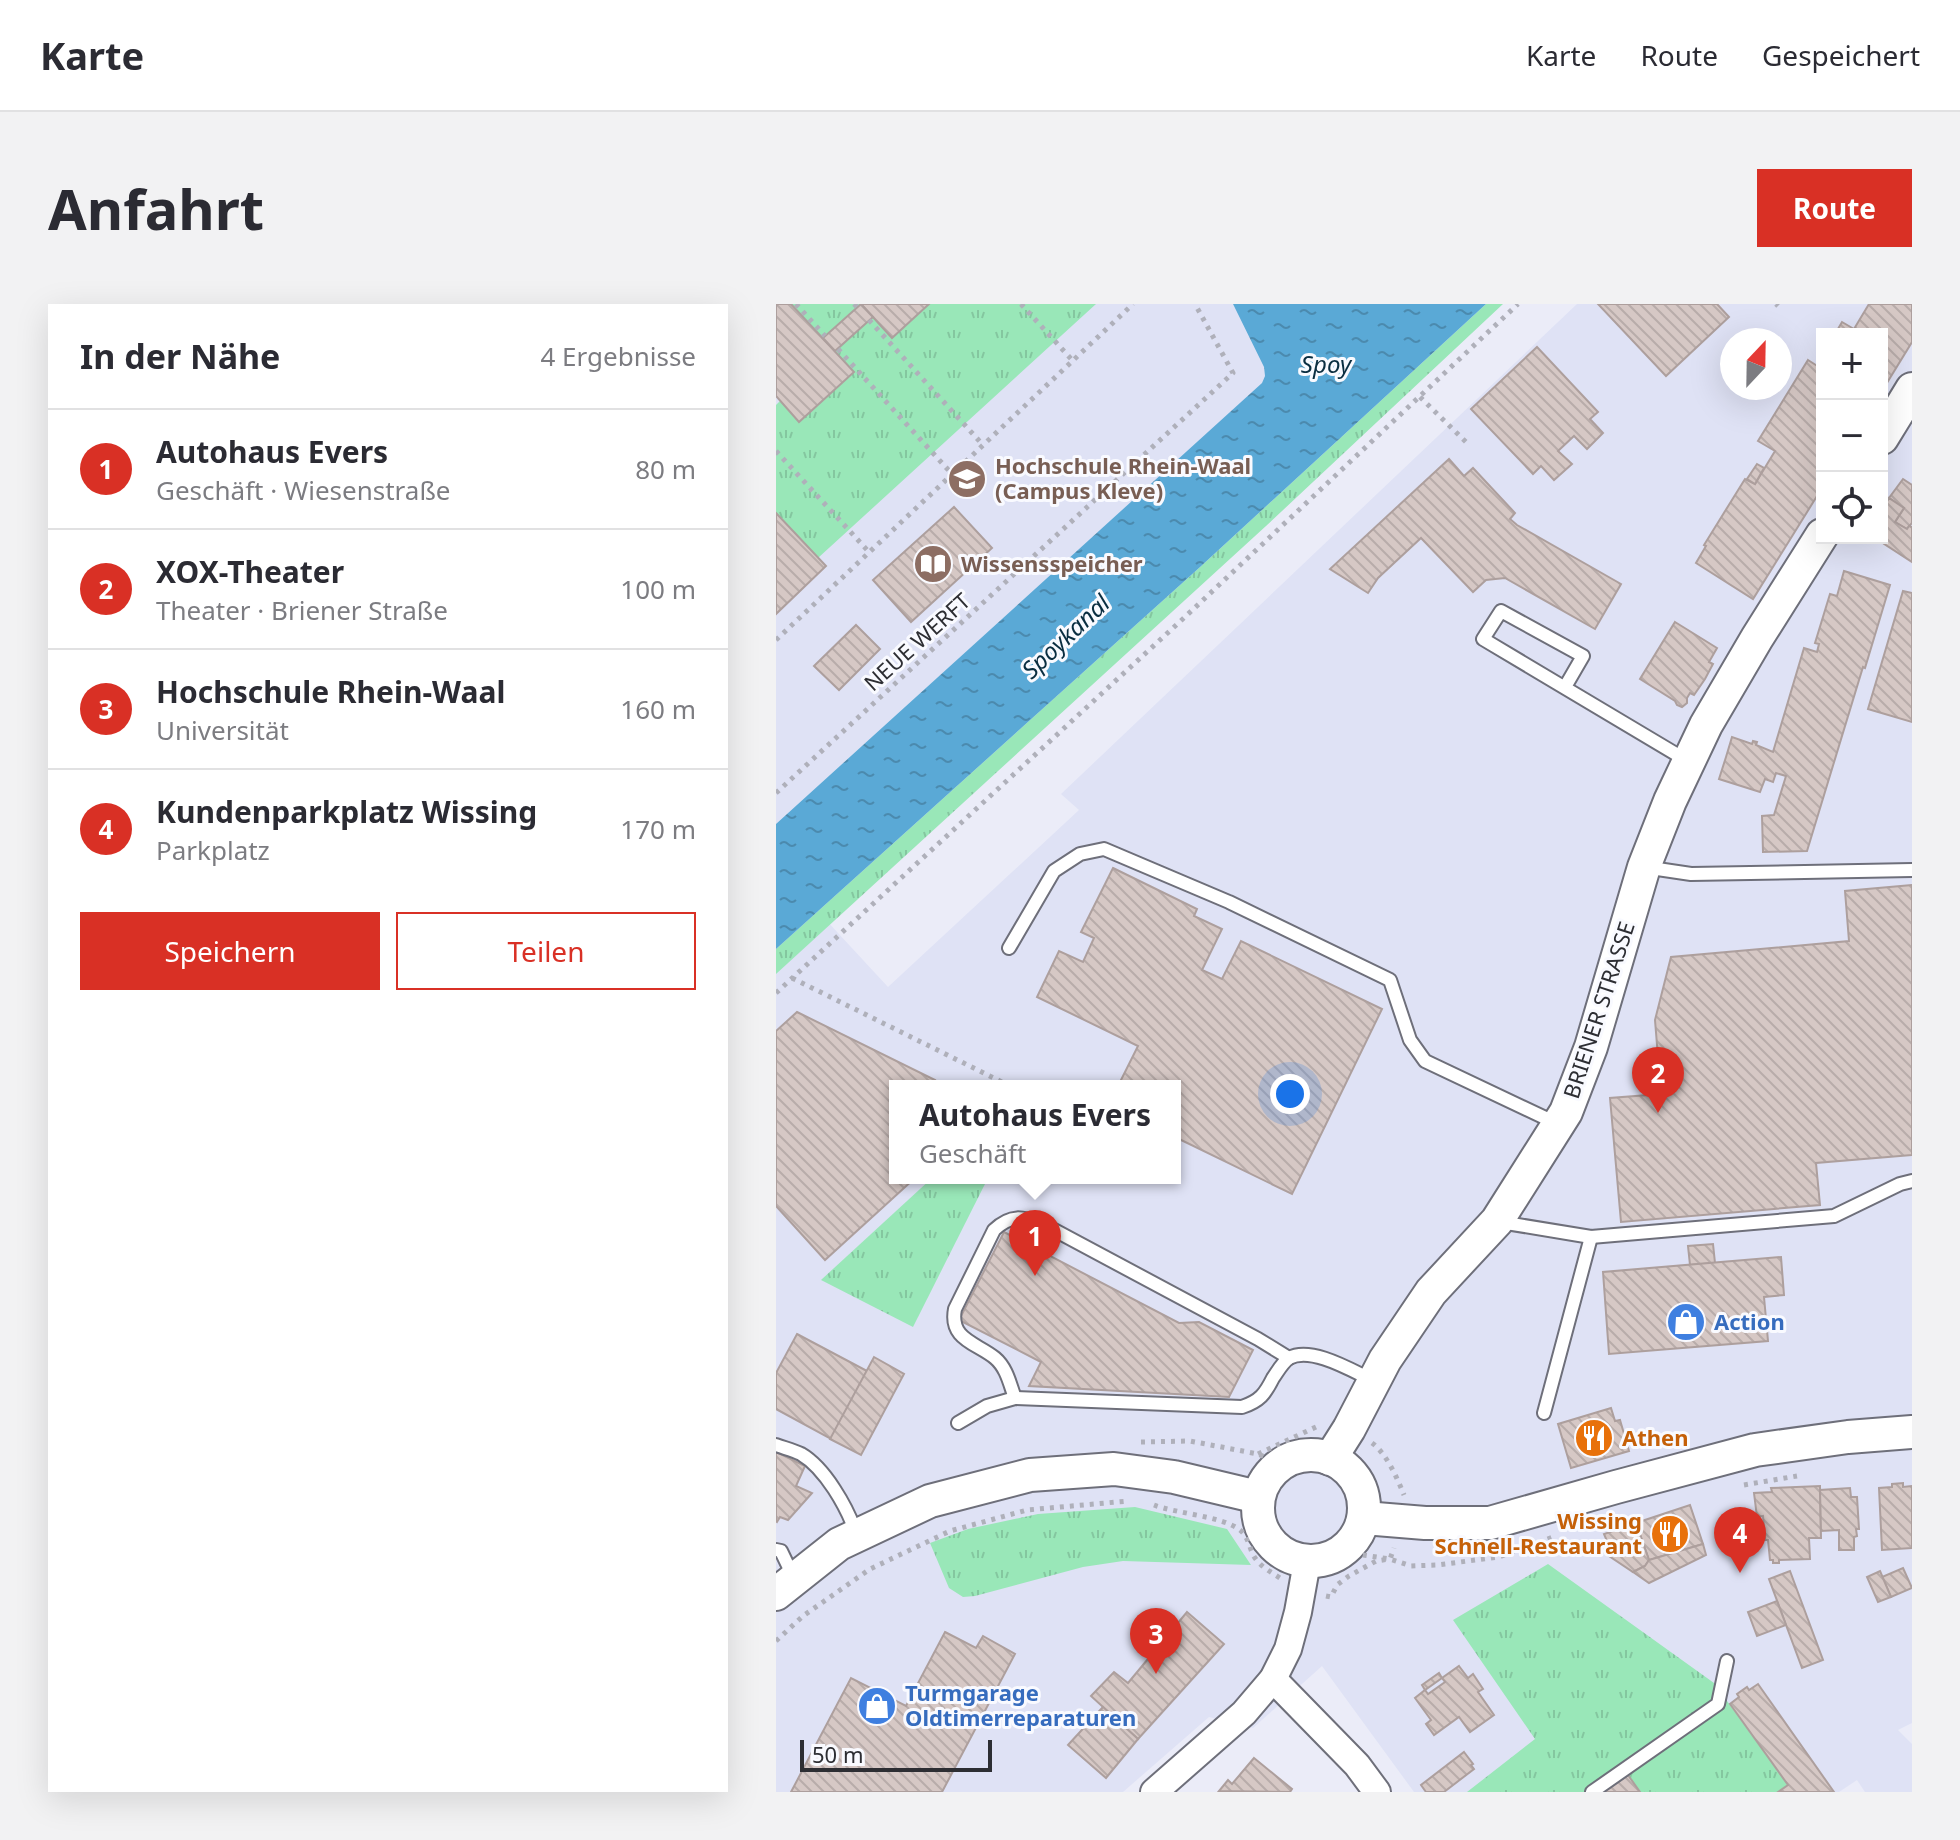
<!DOCTYPE html>
<html lang="de">
<meta charset="utf-8">
<style>
:root{--surface:#fff;--page:#f2f2f3;--text:#2b2b33;--muted:#7c7c81;--line:#e1e1e2;--accent:#d93025}
body{margin:0;font-family:"Noto Sans",sans-serif;background:var(--page);color:var(--text)}
.controls{position:absolute;right:24px;top:24px;display:grid;overflow:hidden;border-radius:0px;box-shadow:0 8px 32px #0002}
.controls button{width:72px;height:72px;display:grid;place-items:center;padding:0;border:0;border-bottom:2px solid var(--line);background:var(--surface);color:var(--text);font:40px sans-serif}
.compass{position:absolute;left:944px;top:24px;width:72px;height:72px;border-radius:50%;background:var(--surface);box-shadow:0 8px 32px #0002;rotate:22deg}
.scale{position:absolute;left:24px;bottom:20px;width:192px;box-sizing:border-box;padding-left:8px;border:4px solid #2d2e33;border-top:0;font-size:22px;line-height:28px;white-space:nowrap;color:#2d2e33;-webkit-text-stroke:6px #f9faff;paint-order:stroke}
.you{position:absolute;left:514px;top:790px;width:28px;height:28px;margin:-20px;border:6px solid #fff;border-radius:50%;background:#1a73e8;box-shadow:0 0 0 12px #1a73e833}
.badge{display:grid;place-items:center;width:52px;height:52px;border-radius:50%;background:var(--accent);color:#fff;font-size:26px;font-weight:700}
.pin{position:absolute;translate:-50% -66px;filter:drop-shadow(0 2px 4px #0008)}
.pin::after{content:'';position:absolute;top:42px;width:28px;height:24px;background:inherit;clip-path:polygon(0 0,100% 0,50% 100%)}
.popup{position:absolute;left:113px;top:776px;width:292px;height:104px;box-sizing:border-box;display:grid;place-content:center;border-radius:0px;background:var(--surface);filter:drop-shadow(0 2px 6px #0005);font-size:26px;white-space:nowrap;color:var(--muted)}
.popup b{font-size:30px;color:var(--text)}
.popup::after{content:'';position:absolute;left:50%;top:100%;margin-left:-16px;border:16px solid transparent;border-top-color:var(--surface)}
.list{margin:0;padding:0;list-style:none}
h2{display:flex;justify-content:space-between;align-items:center;height:104px;margin:0;padding:0 32px;font-size:34px}
h2 small{font-size:26px;font-weight:400;color:var(--muted)}
.list li{display:grid;grid-template-columns:52px 1fr auto;gap:24px;align-items:center;box-sizing:border-box;height:120px;padding:0 32px;border-top:2px solid var(--line)}
.list b{display:block;font-size:30px;white-space:nowrap}
.list p{margin:0;font-size:26px;white-space:nowrap;color:var(--muted)}
.list em{font-size:26px;font-style:normal;color:var(--muted)}
.actions{display:flex;gap:16px;padding:24px 32px}
.actions a{flex:1;padding:18px 0;border:2px solid var(--accent);border-radius:0px;text-align:center;font-size:28px;color:var(--accent)}
.actions .main{background:var(--accent);color:#fff}
.icon{flex:none;width:44px;height:44px;fill:none;stroke:currentColor;stroke-width:2;stroke-linecap:round;stroke-linejoin:round}
.map{position:relative;flex:none;width:1136px;height:1488px;overflow:hidden;border-radius:0px}
header{display:flex;align-items:center;gap:48px;box-sizing:border-box;height:112px;padding:0 40px;background:var(--surface);border-bottom:2px solid var(--line)}
header strong{font-size:38px}
nav{display:flex;gap:44px;margin-inline-start:auto;font-size:28px}
.intro{display:flex;align-items:center;justify-content:space-between;box-sizing:border-box;height:192px;padding:0 48px}
h1{margin:0;font-size:56px}
.button{padding:20px 36px;border-radius:0px;background:var(--accent);color:#fff;font-size:28px;font-weight:700}
main{display:flex;gap:48px;padding:0 48px}
aside{flex:1;background:var(--surface);border-radius:0px;box-shadow:0 8px 32px #0002}
.map>svg:first-child{display:block}
.built{fill:#dfe2f5;fill-rule:evenodd}
.grass{fill:url(#grass-tufts)}
.water{fill:url(#water-ripples)}
.building{fill:url(#building-back-hatch);stroke:#ad9f9d;stroke-width:2}
.lines{fill:none;stroke-linecap:round;stroke-linejoin:round}
.service-casing{stroke:#6e6f7a;stroke-width:16}
.minor-casing{stroke:#6e6f7a;stroke-width:30}
.tertiary-casing{stroke:#6e6f7a;stroke-width:36}
.path{stroke:#afb0ba;stroke-width:5;stroke-dasharray:4 6;stroke-linecap:butt}
.service{stroke:#fff;stroke-width:12}
.minor{stroke:#fff;stroke-width:26}
.tertiary{stroke:#fff;stroke-width:32}
.labels{text-anchor:middle;stroke-width:6;stroke-linejoin:round;paint-order:stroke}
.education-label{font-size:22px;font-weight:bold;fill:#785e54;stroke:#f9faff;text-anchor:start}
.street-label{font-size:22px;fill:#2d2e33;stroke:#f9faff}
.shop-label{font-size:22px;font-weight:bold;fill:#366cbe;stroke:#f9faff;text-anchor:start}
.food-label{font-size:22px;font-weight:bold;fill:#c56008;stroke:#f9faff;text-anchor:start}
.water-label{font-size:24px;font-style:italic;fill:#0a2e41;stroke:#f9faff}
</style>
<header>
<strong>Karte</strong>
<nav><a>Karte</a><a>Route</a><a>Gespeichert</a></nav>
</header>
<div class="intro"><h1>Anfahrt</h1><a class="button">Route</a></div>
<main>
<aside>
<h2>In der Nähe<small>4 Ergebnisse</small></h2>
<ul class="list">
<li><span class="badge">1</span><div><b>Autohaus Evers</b><p>Geschäft · Wiesenstraße</p></div><em>80 m</em></li>
<li><span class="badge">2</span><div><b>XOX-Theater</b><p>Theater · Briener Straße</p></div><em>100 m</em></li>
<li><span class="badge">3</span><div><b>Hochschule Rhein-Waal</b><p>Universität</p></div><em>160 m</em></li>
<li><span class="badge">4</span><div><b>Kundenparkplatz Wissing</b><p>Parkplatz</p></div><em>170 m</em></li>
</ul>
<div class="actions"><a class="main">Speichern</a><a>Teilen</a></div>
</aside>
<div class="map">
<svg width="1136" height="1488" viewBox="0 0 1136 1488">
<defs>
<pattern id="grass-tufts" width="24" height="20" patternUnits="userSpaceOnUse" patternTransform="scale(2)"><rect width="24" height="20" fill="#99e7b8"/><path d="M3 7l-1-3M5 7V3M7 7l1-3M15 17l-1-3M17 17v-4M19 17l1-3" fill="none" stroke="#84c69f"/></pattern>
<pattern id="water-ripples" width="26" height="14" patternUnits="userSpaceOnUse" patternTransform="scale(2)"><rect width="26" height="14" fill="#5aa9d6"/><path d="M2 4q2-2 4 0t4 0M15 11q2-2 4 0t4 0" fill="none" stroke="#4b8aae"/></pattern>
<pattern id="building-back-hatch" width="6" height="6" patternUnits="userSpaceOnUse" patternTransform="scale(2)"><rect width="6" height="6" fill="#d6c8c5"/><path d="M-1 5l2 2M0 0l6 6M5-1l2 2" fill="none" stroke="#b8acaa"/></pattern>
</defs>
<rect width="100%" height="100%" fill="#ebecf8"/>
<g class="built">
<path d="M0,0H457L488,63L489,72L486,79L478,87L0,520Z"/>
<path d="M801,0H1136V1419L1122,1426L1136,1440V1488H1089L1081,1476L1063,1488H638L546,1362L477,1424L433,1413L347,1488H0V562L112,683L303,506L285,490ZM1046,30H1106V234H1046ZM956,36H1004V84H956ZM119,782H399V874H119Z"/>
</g>
<g class="grass">
<path d="M15,0H85L47,34Z"/>
<path d="M153,0H320L42,254L0,209V101L4,97L23,117L77,68L59,47L97,13L116,34Z"/>
<path d="M710,0H727L490,222L0,670V645L423,264Z"/>
<path d="M156,874H212L137,1023L45,976Z"/>
<path d="M359,1203L451,1225L475,1261L347,1257L307,1263L199,1292L187,1293L173,1284L154,1239L192,1225L262,1210Z"/>
<path d="M772,1260L938,1379L1012,1481L1002,1488H864L852,1471L827,1488H691L759,1435L677,1316Z"/>
</g>
<path class="water" d="M457,0H710L423,264L0,645V520L486,79L489,72L488,63Z"/>
<g class="building">
<path d="M2,0H15L78,68L23,118L0,92V1Z"/>
<path d="M85,0H153L116,34Z"/>
<path d="M85,0L97,13L59,47L47,34Z"/>
<path d="M822,0H941L953,13L890,72Z"/>
<path d="M1093,0H1136V38L1106,87V30H1059L1066,18L1078,25Z"/>
<path d="M761,43L822,108L814,115L827,129L811,145L798,132L782,147L796,160L778,176L765,162L757,170L695,105Z"/>
<path d="M1032,56L1046,65V184L977,295L920,259L930,242L928,241L969,175L979,180L999,147L982,137Z"/>
<path d="M673,155L688,172L697,164L739,209L734,215L741,221L845,280L819,325L729,274L710,276L697,288L645,234L602,274L592,289L554,265Z"/>
<path d="M981,160L988,164L979,180L971,175Z"/>
<path d="M1127,175L1136,181V219L1131,225L1119,218L1128,204L1113,194Z"/>
<path d="M1113,194L1128,204L1119,218L1131,225L1133,222L1136,223V258L1099,234H1106V206Z"/>
<path d="M178,203L216,244L135,318L97,276Z"/>
<path d="M0,209L50,262L0,310Z"/>
<path d="M1068,267L1114,281L1089,364L1087,363L1031,547L987,548L986,512L998,511L1010,472L1000,469L997,478L989,475L984,488L943,475L950,453L956,433L976,440L977,437L981,438L980,441L997,448L1028,344L1041,348L1043,340L1039,339L1054,290L1061,292Z"/>
<path d="M1127,287L1136,289V418L1092,405Z"/>
<path d="M899,318L941,344L933,358L937,360L929,375L918,391L914,389L911,394V399L906,403L901,401L899,397L864,375Z"/>
<path d="M80,321L104,345L63,386L38,362Z"/>
<path d="M337,564L421,605L418,612L446,625L426,666L446,675L465,637L606,705L516,890L399,833V782H342L362,742L261,693L283,647L307,658L318,634L305,628Z"/>
<path d="M1136,581V851L1040,859L1044,901L845,918L834,794L885,790L879,716L895,653L1073,637L1069,587Z"/>
<path d="M21,708L159,776L156,782H119V874H139L49,956L0,902V727Z"/>
<path d="M228,928L403,1019L423,1018L477,1046L453,1093L253,1082L265,1058L183,1016Z"/>
<path d="M937,940L939,959L914,961L912,942Z"/>
<path d="M1005,953L1008,991L988,993L992,1037L833,1050L827,968Z"/>
<path d="M21,1030L91,1067L55,1135L0,1105V1069Z"/>
<path d="M98,1053L128,1070L85,1151L54,1135Z"/>
<path d="M835,1104L839,1117L844,1116L853,1147L795,1164L782,1120Z"/>
<path d="M0,1148L29,1162L20,1182L36,1189L12,1216L4,1213L1,1218L0,1217Z"/>
<path d="M1127,1179V1183L1136,1182V1244L1106,1246L1103,1184L1116,1183V1180Z"/>
<path d="M1044,1182L1045,1234H1033L1034,1255L1003,1256V1259H997V1256H994L992,1236H989L987,1212L981,1213L978,1189L996,1188L995,1184Z"/>
<path d="M1074,1184L1075,1193H1081L1083,1225H1080L1081,1232L1078,1233V1246H1063V1226L1045,1227L1044,1186Z"/>
<path d="M914,1201L927,1240L873,1256L860,1219Z"/>
<path d="M860,1219L873,1256L869,1262L857,1268L824,1246L831,1237L828,1230Z"/>
<path d="M927,1240L930,1251L873,1279L857,1268L869,1262L873,1256Z"/>
<path d="M1127,1264L1136,1284L1115,1293L1106,1273Z"/>
<path d="M1014,1267L1047,1356L1026,1364L993,1275Z"/>
<path d="M1104,1267L1115,1293L1102,1298L1091,1273Z"/>
<path d="M1001,1297L1010,1321L981,1332L972,1308Z"/>
<path d="M411,1308L448,1340L362,1435L315,1392L338,1368L352,1379Z"/>
<path d="M169,1328L200,1344L207,1332L239,1350L166,1488H15L75,1374L130,1402Z"/>
<path d="M683,1362L692,1374L697,1370L707,1385L702,1388L718,1411L694,1428L683,1413L658,1431L650,1420L655,1416L639,1394L649,1386L652,1390L669,1378L666,1374Z"/>
<path d="M663,1369L666,1374L649,1386L646,1381Z"/>
<path d="M982,1380L1058,1488H1002L1012,1481L954,1400L963,1393L961,1390L971,1383L973,1386Z"/>
<path d="M327,1403L362,1435L330,1474L292,1441Z"/>
<path d="M688,1448L697,1460L695,1461L698,1465L668,1488H650L645,1481Z"/>
<path d="M478,1454L516,1485L514,1488L443,1487L452,1476L456,1480Z"/>
<path d="M852,1471L864,1488H827Z"/>
</g>
<g class="lines">
<g class="service-casing">
<g id="service">
<path d="M789,383L807,352L725,307L707,335L910,456"/>
<path d="M868,563L915,570L1136,566"/>
<path d="M233,644L278,567L304,550L328,545L453,598L614,676L634,736L649,757L780,819"/>
<path d="M724,918L815,933L1058,912L1124,880L1136,877"/>
<path d="M239,1094C234,1081 231,1064 219,1054C201,1039 173,1036 179,1005L218,926C235,910 246,913 267,920L482,1035L513,1054"/>
<path d="M768,1109L815,933"/>
<path d="M182,1119L211,1102L239,1094L466,1103C484,1097 489,1090 497,1074C502,1067 506,1059 513,1054C535,1042 575,1066 596,1076"/>
<path d="M0,1141C8,1144 17,1146 25,1150C49,1164 71,1203 80,1229"/>
<path d="M0,1246L5,1247L17,1272"/>
<path d="M816,1488L942,1400L951,1357"/>
</g>
</g>
<g class="minor-casing">
<g id="minor">
<path d="M497,1375L581,1461L601,1488"/>
<path d="M378,1488L468,1409L497,1375L512,1345L522,1308L531,1258"/>
</g>
</g>
<g class="tertiary-casing">
<g id="tertiary">
<path d="M1106,134L1136,85"/>
<circle cx="535" cy="1204" r="53"/>
<path d="M554,1155L573,1125L609,1056L655,988L721,917L790,808L815,743L868,563L894,497L930,421L981,334L1046,231"/>
<path d="M588,1214L649,1219H714L840,1183L979,1146L1072,1133L1136,1128"/>
<path d="M0,1290L63,1240L154,1197L254,1171L338,1165L398,1173L482,1193"/>
</g>
</g>
<g class="path">
<path d="M20,0L49,32"/>
<path d="M78,0L81,3"/>
<path d="M245,0L297,57"/>
<path d="M1000,0L1002,2"/>
<path d="M93,16L207,141"/>
<path d="M62,45L176,170"/>
<path d="M644,93L692,140"/>
<path d="M0,147L93,248"/>
<path d="M0,336L357,0"/>
<path d="M0,489L457,69L419,0"/>
<path d="M16,674L234,782"/>
<path d="M0,689L410,312L742,0"/>
<path d="M365,1138L414,1137L482,1150L505,1160"/>
<path d="M596,1139C611,1150 621,1174 628,1191"/>
<path d="M482,1150L542,1122"/>
<path d="M968,1181L1021,1172"/>
<path d="M378,1201C402,1210 446,1212 464,1226C473,1233 473,1245 479,1254C485,1263 495,1268 504,1274"/>
<path d="M567,1248L614,1255L635,1262L661,1261L723,1253L777,1233"/>
<path d="M550,1292L555,1293L561,1281L573,1272L600,1257L614,1255L618,1244"/>
<path d="M0,1337L27,1312L94,1265L174,1227L251,1206L352,1197"/>
</g>
<use href="#service" class="service"/>
<use href="#minor" class="minor"/>
<use href="#tertiary" class="tertiary"/>
</g>
<defs>
<g id="university-disc" transform="scale(2)"><circle r="9.5" fill="#8d6e63" stroke="#f9faff"/><path d="M0-5L7-2L0 1L-7-2ZM-4 1L0 2.5L4 1V4Q0 6-4 4Z" fill="#fff"/></g>
<g id="library-disc" transform="scale(2)"><circle r="9.5" fill="#8d6e63" stroke="#f9faff"/><path d="M-6-4Q-3-5.5-.7-3.5V5Q-3 3-6 4ZM6-4Q3-5.5 .7-3.5V5Q3 3 6 4Z" fill="#fff"/></g>
<g id="shop-disc" transform="scale(2)"><circle r="9.5" fill="#3f7fe0" stroke="#f9faff"/><path d="M-5-2.5h2.3a2.7 3.5 0 0 1 5.4 0H5L5.5 6h-11ZM-1.5-2.5h3a1.5 2.3 0 0 0-3 0Z" fill="#fff"/></g>
<g id="restaurant-disc" transform="scale(2)"><circle r="9.5" fill="#e8710a" stroke="#f9faff"/><path d="M-5-6h1v4h1v-4h1v4h1v-4h1v5L-1.5 .5V6h-2V.5L-5-1ZM5-6V6H3V1.5H1.5Q1.5-4 5-6Z" fill="#fff"/></g>
</defs>
<g fill-rule="evenodd">
<use href="#university-disc" x="191" y="175"/>
<use href="#library-disc" x="157" y="260"/>
<use href="#shop-disc" x="910" y="1018"/>
<use href="#restaurant-disc" x="818" y="1134"/>
<use href="#restaurant-disc" x="894" y="1230"/>
<use href="#shop-disc" x="101" y="1402"/>
</g>
<g class="labels">
<g class="education-label">
<text x="219" y="170">Hochschule Rhein-Waal<tspan x="219" dy="25">(Campus Kleve)</tspan></text>
<text x="185" y="268">Wissensspeicher</text>
</g>
<g class="street-label">
<text transform="translate(141 338) rotate(-42)" y="8">NEUE WERFT</text>
<text transform="translate(823 706) rotate(-72)" y="8">BRIENER STRASSE</text>
</g>
<g class="shop-label">
<text x="938" y="1026">Action</text>
<text x="129" y="1397">Turmgarage<tspan x="129" dy="25">Oldtimerreparaturen</tspan></text>
</g>
<g class="food-label">
<text x="846" y="1142">Athen</text>
<text x="866" y="1225" text-anchor="end">Wissing<tspan x="866" dy="25">Schnell-Restaurant</tspan></text>
</g>
<g class="water-label">
<text x="550" y="69">Spoy</text>
<text transform="translate(290 333) rotate(-43)" y="8">Spoykanal</text>
</g>
</g>
</svg>
<div class="controls">
<button>+</button>
<button>−</button>
<button><svg class="icon" aria-label="locate" viewBox="0 0 24 24"><circle cx="12" cy="12" r="6"/><path d="M12 2v4M12 18v4M2 12h4M18 12h4"/></svg></button>
</div>
<svg class="compass" viewBox="-18 -18 36 36"><path d="M0-13l5 13h-10z" fill="#e53935"/><path d="M0 13l5-13h-10z" fill="#7c7c81"/></svg>
<div class="scale">50 m</div>
<div class="you"></div>
<div class="pin badge" style="left:259px;top:972px">1</div>
<div class="popup"><b>Autohaus Evers</b>Geschäft</div>
<div class="pin badge" style="left:882px;top:809px">2</div>
<div class="pin badge" style="left:380px;top:1370px">3</div>
<div class="pin badge" style="left:964px;top:1269px">4</div>
</div>
</main>
